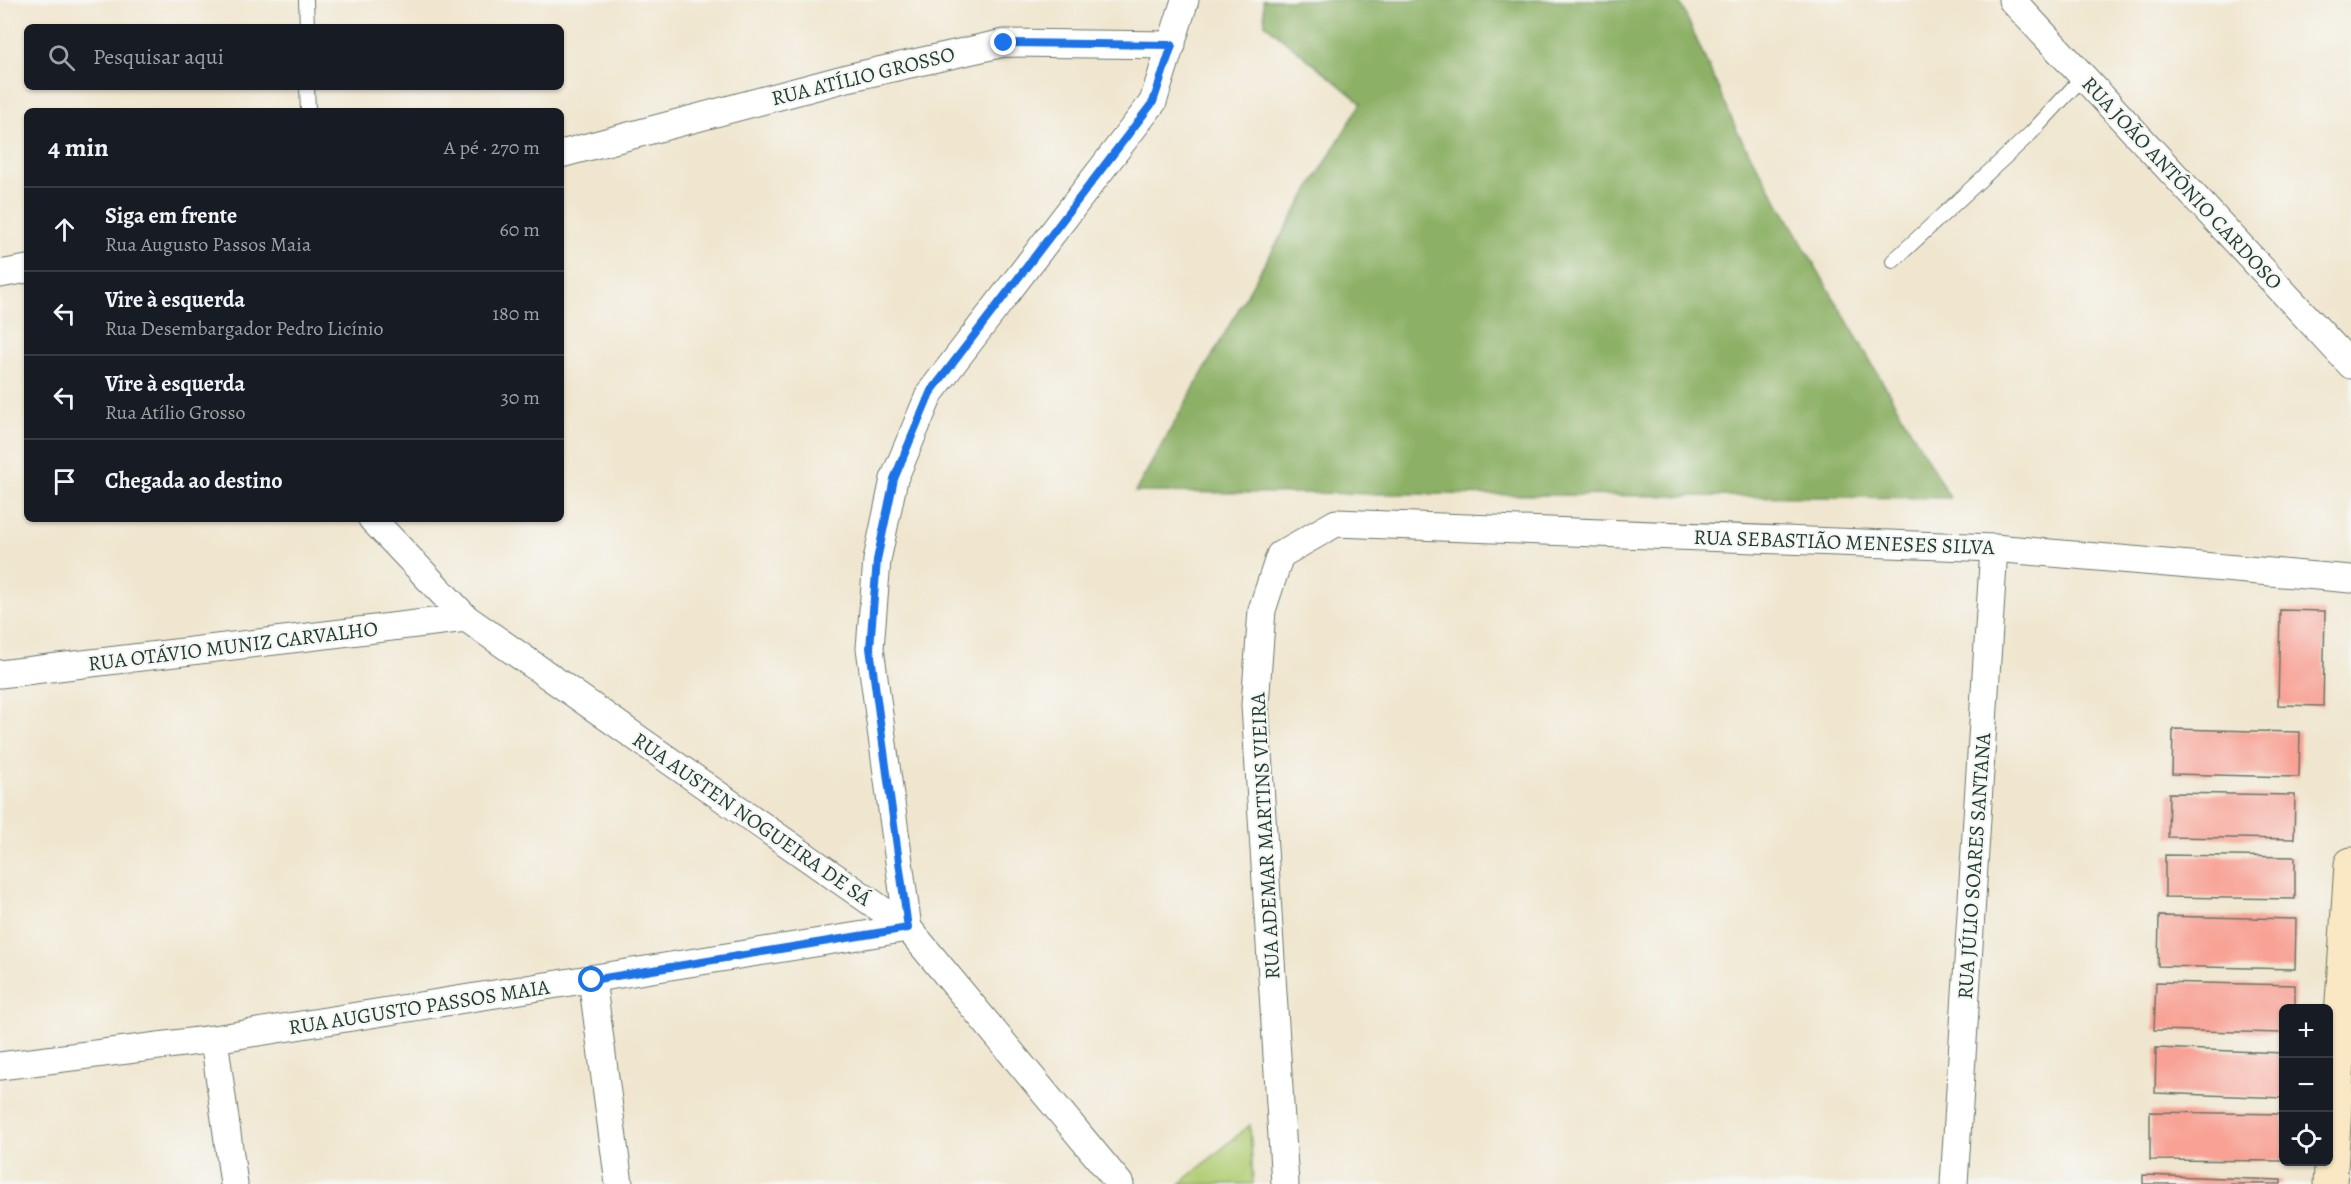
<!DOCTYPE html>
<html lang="pt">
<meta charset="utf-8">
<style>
:root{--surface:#171b24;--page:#20242c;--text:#f1f3f6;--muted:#9ea1a6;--line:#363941}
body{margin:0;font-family:Alegreya,serif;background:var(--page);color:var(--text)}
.controls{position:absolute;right:18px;bottom:18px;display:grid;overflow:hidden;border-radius:9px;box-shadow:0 2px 4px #0004}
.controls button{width:54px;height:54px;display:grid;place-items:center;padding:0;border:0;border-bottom:2px solid var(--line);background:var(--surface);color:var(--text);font:30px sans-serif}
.stop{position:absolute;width:18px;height:18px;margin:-14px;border:4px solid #1a73e8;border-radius:50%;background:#fff}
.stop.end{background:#1a73e8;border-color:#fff;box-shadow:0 2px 6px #0008}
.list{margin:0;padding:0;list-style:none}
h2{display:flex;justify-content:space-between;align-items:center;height:78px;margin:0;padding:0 24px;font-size:26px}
h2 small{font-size:20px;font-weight:400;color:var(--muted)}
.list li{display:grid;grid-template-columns:39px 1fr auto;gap:18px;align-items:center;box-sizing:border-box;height:84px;padding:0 24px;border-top:2px solid var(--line)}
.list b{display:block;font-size:22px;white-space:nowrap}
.list p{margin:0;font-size:20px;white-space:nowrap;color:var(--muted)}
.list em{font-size:20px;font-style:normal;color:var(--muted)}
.icon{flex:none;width:33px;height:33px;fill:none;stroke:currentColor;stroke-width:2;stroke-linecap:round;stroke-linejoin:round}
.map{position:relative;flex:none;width:2351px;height:1184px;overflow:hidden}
.search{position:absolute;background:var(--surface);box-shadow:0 2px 4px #0004;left:24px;top:24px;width:540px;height:66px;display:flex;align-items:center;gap:15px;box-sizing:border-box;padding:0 21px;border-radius:9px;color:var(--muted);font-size:22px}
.panel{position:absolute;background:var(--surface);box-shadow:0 2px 4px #0004;left:24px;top:108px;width:540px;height:414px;border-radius:9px}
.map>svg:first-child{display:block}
.green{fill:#b0cd73;stroke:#688554;stroke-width:1.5}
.forest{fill:#8cb065;stroke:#56764c;stroke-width:1.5}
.building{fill:#f8a194}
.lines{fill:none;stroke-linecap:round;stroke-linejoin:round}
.lane-casing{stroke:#68786a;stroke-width:16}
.street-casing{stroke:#68786a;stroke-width:29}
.secondary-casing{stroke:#68786a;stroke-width:35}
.lane{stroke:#fff;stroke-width:14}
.street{stroke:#fff;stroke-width:27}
.secondary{stroke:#fae7c3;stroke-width:33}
.route{stroke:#1a73e8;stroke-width:8}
.labels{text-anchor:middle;stroke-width:4.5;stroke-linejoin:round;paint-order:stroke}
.street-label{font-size:21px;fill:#1f3d34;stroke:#f6f6f2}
</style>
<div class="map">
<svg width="2351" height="1184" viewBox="0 0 2351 1184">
<rect width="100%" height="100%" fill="#f6f6f2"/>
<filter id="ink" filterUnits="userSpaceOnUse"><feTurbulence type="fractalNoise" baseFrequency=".0167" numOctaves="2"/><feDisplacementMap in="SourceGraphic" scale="12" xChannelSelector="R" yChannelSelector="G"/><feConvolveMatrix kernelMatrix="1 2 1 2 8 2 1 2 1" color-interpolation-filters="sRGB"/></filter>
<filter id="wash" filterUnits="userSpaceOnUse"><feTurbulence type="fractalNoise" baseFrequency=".008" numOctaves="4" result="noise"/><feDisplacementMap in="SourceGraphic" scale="24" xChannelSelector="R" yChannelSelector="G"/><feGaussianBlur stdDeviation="1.35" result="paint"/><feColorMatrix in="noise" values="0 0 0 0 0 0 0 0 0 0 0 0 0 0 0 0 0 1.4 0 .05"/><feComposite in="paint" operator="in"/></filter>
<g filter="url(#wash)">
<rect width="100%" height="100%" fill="#f0e6cf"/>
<path class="green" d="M1250,1125L1253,1184H1180Z"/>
<path class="forest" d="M1263,0H1679L1738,133L1950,498L1135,492L1262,268L1361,103L1265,24Z"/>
<g id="blocks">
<g class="building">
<path d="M2280,610L2325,611L2323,706L2278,705Z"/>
<path d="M2173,729L2300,732L2299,777L2172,774Z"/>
<path d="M2169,793L2295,795L2294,839L2168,837Z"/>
<path d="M2165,855L2295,857V899L2165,897Z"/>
<path d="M2159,916L2296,919L2295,969L2158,966Z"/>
<path d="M2156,982L2295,985V1008H2284V1033L2154,1030Z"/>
<path d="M2156,1048L2284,1053V1098L2155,1093Z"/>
<path d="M2150,1112L2284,1114V1161L2150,1160Z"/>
<path d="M2143,1175L2281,1180V1184H2143Z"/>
</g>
</g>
</g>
<g filter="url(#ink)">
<use href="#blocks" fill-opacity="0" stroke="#68786a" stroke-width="1.5"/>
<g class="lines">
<g class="lane-casing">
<g id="lane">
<path d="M306,0L307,27"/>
<path d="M307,87L308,111"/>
<path d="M1893,261L2031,133L2083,77"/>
</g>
</g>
<g class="street-casing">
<g id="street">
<path d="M2012,0L2351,365"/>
<path d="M561,154L847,78L1004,43L1172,45"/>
<path d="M0,274L27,269"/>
<path d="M372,519L466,618L908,928L1120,1184"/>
<path d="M0,674L466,618"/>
<path d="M592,979L619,1184"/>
<path d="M214,1039L234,1184"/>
<path d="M0,1066L214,1039L908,928L870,648L877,560L894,479L930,393L1153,102L1185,0"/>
<path d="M1285,1184L1255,705L1262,610L1280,555L1336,523L1994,548L2351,579"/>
<path d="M1954,1184L1994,548"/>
</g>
</g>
<g class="secondary-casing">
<path id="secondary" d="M2330,1184L2351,864"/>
</g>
<use href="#lane" class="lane"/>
<use href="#street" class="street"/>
<use href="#secondary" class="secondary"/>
</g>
</g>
<g class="lines" filter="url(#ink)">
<path class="route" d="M592,980L908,928L870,648L877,560L894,479L930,393L1153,102L1172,45L1004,43"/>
</g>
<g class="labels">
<g class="street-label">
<text transform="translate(863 76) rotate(-14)" y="7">RUA ATÍLIO GROSSO</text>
<text transform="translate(2182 183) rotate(47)" y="7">RUA JOÃO ANTÔNIO CARDOSO</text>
<text transform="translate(1844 542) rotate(2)" y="7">RUA SEBASTIÃO MENESES SILVA</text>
<text transform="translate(233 646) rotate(-7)" y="7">RUA OTÁVIO MUNIZ CARVALHO</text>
<text transform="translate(752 819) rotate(35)" y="7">RUA AUSTEN NOGUEIRA DE SÁ</text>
<text transform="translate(1265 836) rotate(-93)" y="7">RUA ADEMAR MARTINS VIEIRA</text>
<text transform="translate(1974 866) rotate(-86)" y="7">RUA JÚLIO SOARES SANTANA</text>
<text transform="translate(419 1007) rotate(-9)" y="7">RUA AUGUSTO PASSOS MAIA</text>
</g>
</g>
</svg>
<div class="controls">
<button>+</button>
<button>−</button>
<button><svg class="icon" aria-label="locate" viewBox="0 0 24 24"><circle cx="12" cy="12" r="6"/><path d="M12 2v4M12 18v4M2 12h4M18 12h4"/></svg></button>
</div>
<div class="stop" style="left:592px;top:980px"></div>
<div class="stop end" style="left:1004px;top:43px"></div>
<div class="search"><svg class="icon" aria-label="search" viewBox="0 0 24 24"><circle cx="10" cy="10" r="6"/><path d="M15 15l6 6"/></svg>Pesquisar aqui</div>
<section class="panel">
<h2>4 min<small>A pé · 270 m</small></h2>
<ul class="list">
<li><svg class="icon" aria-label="ahead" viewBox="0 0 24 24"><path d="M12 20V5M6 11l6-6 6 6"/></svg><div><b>Siga em frente</b><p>Rua Augusto Passos Maia</p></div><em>60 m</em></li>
<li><svg class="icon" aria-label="left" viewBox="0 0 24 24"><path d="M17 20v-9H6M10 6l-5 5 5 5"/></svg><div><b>Vire à esquerda</b><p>Rua Desembargador Pedro Licínio</p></div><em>180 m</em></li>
<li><svg class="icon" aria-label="left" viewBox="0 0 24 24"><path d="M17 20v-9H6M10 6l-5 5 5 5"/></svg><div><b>Vire à esquerda</b><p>Rua Atílio Grosso</p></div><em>30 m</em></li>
<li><svg class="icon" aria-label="arrive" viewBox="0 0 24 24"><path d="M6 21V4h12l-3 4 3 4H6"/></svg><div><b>Chegada ao destino</b></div></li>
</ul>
</section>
</div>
